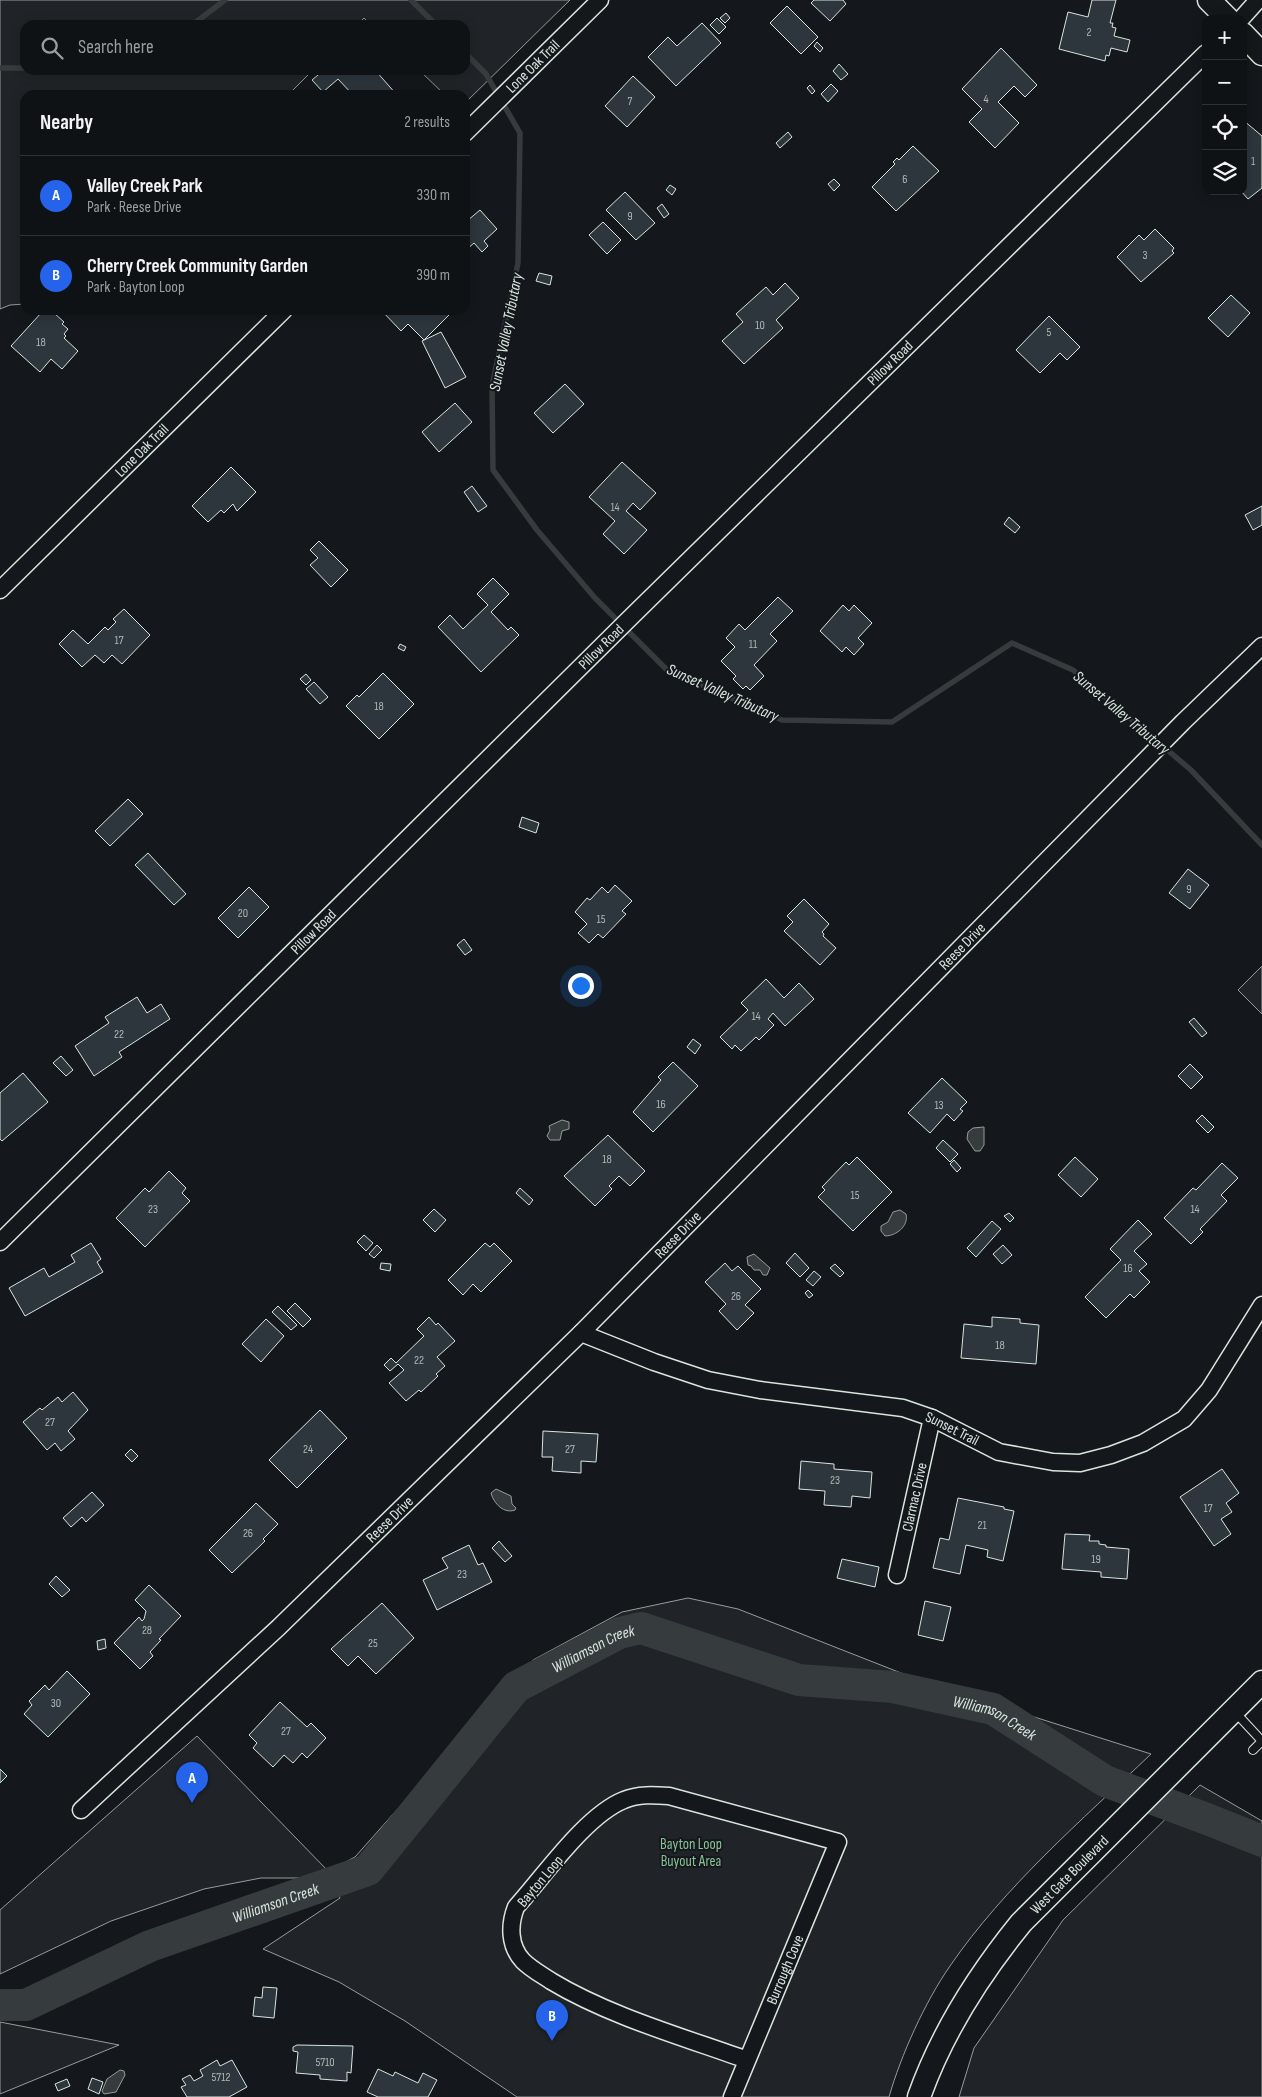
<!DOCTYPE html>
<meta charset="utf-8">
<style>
:root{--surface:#0f1215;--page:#181b1e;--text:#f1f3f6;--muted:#9b9ea0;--line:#2f3234;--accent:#2563eb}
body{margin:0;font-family:"Sofia Sans Condensed",sans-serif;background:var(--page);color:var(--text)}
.controls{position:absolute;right:15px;top:15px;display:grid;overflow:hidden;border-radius:10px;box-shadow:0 2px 12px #0003}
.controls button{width:45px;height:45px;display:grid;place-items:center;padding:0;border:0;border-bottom:1px solid var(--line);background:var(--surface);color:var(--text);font:25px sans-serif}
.you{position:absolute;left:580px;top:985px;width:18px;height:18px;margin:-12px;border:4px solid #fff;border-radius:50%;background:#1a73e8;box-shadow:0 0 0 8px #1a73e833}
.badge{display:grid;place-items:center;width:32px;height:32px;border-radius:50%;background:var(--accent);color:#fff;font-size:16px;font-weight:700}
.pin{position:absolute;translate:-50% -41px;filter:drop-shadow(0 1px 2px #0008)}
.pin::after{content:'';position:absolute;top:26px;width:18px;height:15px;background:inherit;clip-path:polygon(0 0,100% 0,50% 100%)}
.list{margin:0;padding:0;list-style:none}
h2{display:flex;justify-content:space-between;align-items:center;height:65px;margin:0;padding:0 20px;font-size:21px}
h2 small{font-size:16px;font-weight:400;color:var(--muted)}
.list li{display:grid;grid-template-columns:32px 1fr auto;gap:15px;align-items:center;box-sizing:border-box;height:80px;padding:0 20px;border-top:1px solid var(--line)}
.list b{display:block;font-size:19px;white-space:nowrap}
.list p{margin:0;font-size:16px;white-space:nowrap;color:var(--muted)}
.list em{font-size:16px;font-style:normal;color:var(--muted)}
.icon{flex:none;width:28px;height:28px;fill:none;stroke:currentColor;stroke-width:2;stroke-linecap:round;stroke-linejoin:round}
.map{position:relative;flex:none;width:1262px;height:2097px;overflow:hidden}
.search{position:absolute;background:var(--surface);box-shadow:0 2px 12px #0003;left:20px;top:20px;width:450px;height:55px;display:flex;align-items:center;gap:12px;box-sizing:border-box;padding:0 18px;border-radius:15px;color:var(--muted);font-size:19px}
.panel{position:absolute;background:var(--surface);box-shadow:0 2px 12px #0003;left:20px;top:90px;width:450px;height:225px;border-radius:15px}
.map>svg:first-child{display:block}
.green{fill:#202428;stroke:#939e99}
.water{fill:#363b3e;stroke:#939e99}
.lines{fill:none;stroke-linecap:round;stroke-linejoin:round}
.stream{stroke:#363b3e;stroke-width:5.5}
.river{stroke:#363b3e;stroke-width:32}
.building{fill:#2c363c;stroke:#d8e6dc}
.lane-casing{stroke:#d8e6dc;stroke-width:10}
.street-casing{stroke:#d8e6dc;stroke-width:19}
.secondary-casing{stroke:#d8e6dc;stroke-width:25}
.lane{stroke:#14181c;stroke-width:8}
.street{stroke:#14181c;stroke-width:16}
.secondary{stroke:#14181c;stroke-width:22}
.labels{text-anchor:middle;stroke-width:4;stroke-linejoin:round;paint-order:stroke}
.number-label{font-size:12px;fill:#adbab4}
.street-label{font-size:15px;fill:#d8e6dc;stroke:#14181c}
.park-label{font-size:15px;fill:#8ac095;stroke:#14181c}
.water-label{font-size:16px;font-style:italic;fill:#d8e6dc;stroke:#14181c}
</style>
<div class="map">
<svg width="1262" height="2097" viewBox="0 0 1262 2097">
<rect width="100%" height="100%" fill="#14181c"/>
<g class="green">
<path d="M0,0H570L465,103V95H445L419,70H465V25H371L364,18L357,25H25V70H313L288,95H25V304L10,305L0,309Z"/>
<path d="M1262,966V1014L1238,990Z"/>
<path d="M688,1598L738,1609L924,1682L1151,1754C1081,1821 1005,1886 950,1966C925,2002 901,2055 889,2097H517L405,2021L339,1982L263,1949L340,1898L328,1871L306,1878H261L204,1889L111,1921L0,1974V1910L197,1736L328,1871L355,1857L499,1695L533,1660L622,1612Z"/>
<path d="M1200,1785L1262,1821V2097H959L974,2048L1063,1920Z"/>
<path d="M0,2022L119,2045L0,2094Z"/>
</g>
<g class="water">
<path d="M562,1120L569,1122V1129L562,1131L560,1140H550L547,1136L550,1130L549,1126Z"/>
<path d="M984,1127V1145L980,1151H975L967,1139L968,1132L973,1128Z"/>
<path d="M900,1210L906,1214C909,1226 896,1236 885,1236L881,1231V1226L888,1222L893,1212Z"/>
<path d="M754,1254L770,1268L767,1275H763L760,1270H754L751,1266L748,1265L747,1257Z"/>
<path d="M496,1489L511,1496L512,1504L516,1508L515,1510C504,1514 494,1504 491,1493Z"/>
<path d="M120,2070L124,2071L125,2075L116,2092L104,2094L102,2091L107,2079Z"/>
</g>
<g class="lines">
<g class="stream">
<path d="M411,0L436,25"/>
<path d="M192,25L225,0"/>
<path d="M465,53L486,74L520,133L518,263L492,386L493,470L537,530L595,598L667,670L782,720L892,722L1012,643L1073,670L1191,770L1262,845"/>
<path d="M0,68H25"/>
</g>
<path class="river" id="s1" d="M0,2005H26L150,1946L368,1870L516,1687L619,1633L641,1628L799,1680L893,1687L993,1709L1105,1781L1207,1819L1262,1841"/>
</g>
<g class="building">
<path d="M814,0H843L846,4L830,21L811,3Z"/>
<path d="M1092,0H1116L1110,23H1113L1112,27L1116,28L1114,36L1130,40L1127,52L1111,48L1109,56L1106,55L1105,61L1059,49L1068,12L1088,17Z"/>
<path d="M787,6L818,37L801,54L770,23Z"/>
<path d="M726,13L730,18L725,23L720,18Z"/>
<path d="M717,18L726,27L719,34L710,25Z"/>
<path d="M702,23L721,43L676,86L648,57L668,37L677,46Z"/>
<path d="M817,42L823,48L820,52L814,46Z"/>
<path d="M1001,48L1037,85L1025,97L1014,86L998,102L1019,123L995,148L969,122L982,109L962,89Z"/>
<path d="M839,64L848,74L841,80L833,71Z"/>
<path d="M324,70H375L397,95H353L338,79L323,92L312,80Z"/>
<path d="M633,76L655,97L627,127L605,106Z"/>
<path d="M831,84L838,91L828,102L821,94Z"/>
<path d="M810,85L815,91L812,94L807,88Z"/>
<path d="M1243,120L1262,136V188L1248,199L1241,191H1243Z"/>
<path d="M788,132L792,137L780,148L776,143Z"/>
<path d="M913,146L939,171L896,211L872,187L895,164L893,162L897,158L899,160Z"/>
<path d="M834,179L840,185L834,191L828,184Z"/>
<path d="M670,185L676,189L672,195L666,190Z"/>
<path d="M625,192L655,223L636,240L606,210Z"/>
<path d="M662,204L669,214L664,218L657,208Z"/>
<path d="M480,210L497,229L484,241L488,246L482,252L474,243L465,251V219L467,221Z"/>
<path d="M603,222L621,240L607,254L589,235Z"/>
<path d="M1155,229L1174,248L1172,251L1174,253L1141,282L1117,257L1139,235L1144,240Z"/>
<path d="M539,273L552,276L550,285L536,281Z"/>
<path d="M785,283L799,298L776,320L783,328L744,364L722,341L743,322L736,314L766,287L773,295Z"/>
<path d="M1231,295L1250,313L1228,337L1208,318Z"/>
<path d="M381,310H454L424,340L408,324L401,331Z"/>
<path d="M42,312L54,313L64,322L62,324L68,329L64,334L66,336L64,338L78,351L62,369L51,359L40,372L11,346Z"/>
<path d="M1049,316L1080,347L1067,360L1060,353L1040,373L1016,350Z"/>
<path d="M441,332L466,377L445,388L422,341Z"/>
<path d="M565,384L584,404L553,433L534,413Z"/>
<path d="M455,403L472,422L439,452L422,432Z"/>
<path d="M622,462L656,493L640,510L633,503L626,511L647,530L624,554L603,534L615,521L589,497Z"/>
<path d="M231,467L256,492L237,511L233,504L224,513L221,510L208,522L192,506Z"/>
<path d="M472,486L487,506L478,512L464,492Z"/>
<path d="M1262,506V525L1253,530L1245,515Z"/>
<path d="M1009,517L1020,527L1015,533L1004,524Z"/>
<path d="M319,541L348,570L331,587L310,565L318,558L310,550Z"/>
<path d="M493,578L509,594L491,612L508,630L511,627L519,635L481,672L438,627L450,615L463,629L488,605L477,594Z"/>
<path d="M778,597L793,611L770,634L777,641L754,665L764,676L750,690L746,686L743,689L733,679L736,676L721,661L735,647L726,638L739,624L745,630Z"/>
<path d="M843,605L849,611L854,605L872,623L858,638L864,644L854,655L846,647L842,652L820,631Z"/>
<path d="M124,609L150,635L122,664L112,655L104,663L95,655L82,667L59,644L73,630L88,644L105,627L108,630L116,622L113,619Z"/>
<path d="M400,644L406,647L404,651L398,648Z"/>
<path d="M383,673L414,704L379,739L346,706L357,695L359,697Z"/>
<path d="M306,674L311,680L306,685L300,679Z"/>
<path d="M314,682L328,697L320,704L306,689Z"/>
<path d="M128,799L143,814L110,846L95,831Z"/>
<path d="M522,817L539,823L536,833L519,827Z"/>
<path d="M148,853L186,894L174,905L135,865Z"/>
<path d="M1188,869L1209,885L1190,909L1169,893Z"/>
<path d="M615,885L632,901L622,911L626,914L603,938L598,934L589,943L578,933L587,924L575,912L587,898L590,900L602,887L608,893Z"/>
<path d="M249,887L269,907L238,938L218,918Z"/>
<path d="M804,899L829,924L822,932L824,934L823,936L836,948L820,965L784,931L793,922L787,916Z"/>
<path d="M464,939L472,950L465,955L457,945Z"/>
<path d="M766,979L784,998L799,983L814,999L785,1026L773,1013L768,1019L774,1025L759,1040L756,1037L741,1051L735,1045L732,1049L720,1037L748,1010L741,1003Z"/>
<path d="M137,997L147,1013L161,1004L170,1019L119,1052L122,1057L94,1076L75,1046L109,1023L105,1017Z"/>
<path d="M1194,1018L1207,1033L1202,1037L1189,1022Z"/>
<path d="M693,1039L701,1045L695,1054L687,1047Z"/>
<path d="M61,1056L73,1070L66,1076L53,1063Z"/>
<path d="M673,1062L698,1086L653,1132L633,1112L661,1080L658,1077Z"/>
<path d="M1190,1064L1203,1077L1191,1089L1178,1076Z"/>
<path d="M23,1073L48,1102L2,1141L0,1139V1093Z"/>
<path d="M942,1078L967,1102L960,1109L963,1111L954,1121L947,1114L930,1133L908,1113Z"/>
<path d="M1202,1115L1214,1127L1208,1133L1196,1121Z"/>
<path d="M608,1135L645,1171L630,1186L619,1176L609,1186L612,1189L595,1206L564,1176Z"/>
<path d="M943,1140L958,1154L950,1162L936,1148Z"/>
<path d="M857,1157L892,1192L853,1231L818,1197L825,1190L822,1187L846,1162L849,1165Z"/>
<path d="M1075,1157L1098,1179L1081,1197L1058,1175Z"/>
<path d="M954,1160L961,1168L957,1172L950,1164Z"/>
<path d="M1222,1163L1238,1178L1221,1195L1227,1201L1200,1229L1203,1232L1191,1244L1164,1218L1193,1188L1196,1190Z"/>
<path d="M169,1171L186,1188L182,1193L190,1201L145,1247L116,1218L145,1188L149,1192Z"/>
<path d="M520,1188L533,1200L529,1205L516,1193Z"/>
<path d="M434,1209L446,1220L435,1232L423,1220Z"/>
<path d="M1009,1213L1014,1218L1010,1222L1004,1216Z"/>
<path d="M1138,1220L1152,1234L1134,1251L1147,1264L1139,1271L1150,1282L1134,1298L1130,1294L1106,1318L1085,1297L1121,1260L1110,1249Z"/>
<path d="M992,1221L1001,1229L976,1257L967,1248Z"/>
<path d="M364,1235L373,1243L366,1251L357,1242Z"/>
<path d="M91,1243L101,1259L97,1262L103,1272L25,1316L9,1288L44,1268L49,1277L75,1262L71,1255Z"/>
<path d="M485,1243L490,1247L494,1243L512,1261L481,1292L473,1284L463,1295L448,1280Z"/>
<path d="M377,1245L382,1250L374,1258L369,1254Z"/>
<path d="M1003,1245L1012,1255L1002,1264L993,1254Z"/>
<path d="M795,1253L809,1268L800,1277L786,1263Z"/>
<path d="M381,1263L391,1264L390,1271L380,1269Z"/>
<path d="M725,1263L732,1271L738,1266L761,1289L745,1305L754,1313L737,1330L719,1311L726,1304L705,1282Z"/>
<path d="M835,1264L844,1273L840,1277L830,1268Z"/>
<path d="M814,1271L821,1277L813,1286L806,1280Z"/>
<path d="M808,1290L813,1295L809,1298L805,1293Z"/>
<path d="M295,1303L311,1319L303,1327L287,1311Z"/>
<path d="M278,1306L297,1325L291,1330L272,1312Z"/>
<path d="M429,1317L436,1325L438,1323L455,1341L437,1357L445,1366L436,1374L438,1376L421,1392L419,1390L406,1401L389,1383L404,1370L398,1364L390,1371L384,1365L391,1358L396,1363L424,1336L417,1329Z"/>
<path d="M992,1317L1020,1319V1323L1039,1325L1036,1364L961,1358L964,1324L992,1327Z"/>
<path d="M266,1319L284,1336L261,1362L242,1344Z"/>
<path d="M73,1392L88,1410L68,1431L75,1439L61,1451L55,1443L47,1450L23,1422L40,1408L42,1410L58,1397L62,1402Z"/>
<path d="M320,1410L347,1438L297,1488L269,1460Z"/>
<path d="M543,1431L598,1434L596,1462L581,1461V1473L552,1471L553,1457H542Z"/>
<path d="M131,1449L138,1456L132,1462L125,1455Z"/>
<path d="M801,1461L834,1464V1469L872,1472L870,1498L852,1496L851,1507L824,1505L825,1491L799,1489Z"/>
<path d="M1222,1469L1239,1493L1226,1503L1232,1512L1221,1519L1231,1534L1214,1546L1180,1497Z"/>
<path d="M92,1492L104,1505L86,1522L82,1517L71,1527L63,1518Z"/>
<path d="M958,1498L1004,1507V1509L1014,1511L1003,1561L987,1557L988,1550L966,1545L960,1574L933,1568L940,1538L949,1540Z"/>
<path d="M256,1503L278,1524L263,1539L265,1541L232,1573L209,1550Z"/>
<path d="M1065,1534L1090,1535L1089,1541H1099V1544L1106,1545V1547L1129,1549L1127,1579L1101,1577V1572L1062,1569Z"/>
<path d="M499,1541L512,1556L505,1562L492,1548Z"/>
<path d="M469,1545L478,1565L483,1563L492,1582L437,1610L423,1580L448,1568L442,1558Z"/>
<path d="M842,1559L879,1567L875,1587L837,1578Z"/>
<path d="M56,1576L70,1590L62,1597L49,1584Z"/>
<path d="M149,1585L181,1616L159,1639L161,1640L150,1652L153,1656L140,1669L114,1643L139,1617L142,1621L144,1619L146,1611L135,1600Z"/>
<path d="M925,1601L951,1607L943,1641L918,1635Z"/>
<path d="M382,1603L414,1638L376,1674L358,1656L348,1666L331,1649Z"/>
<path d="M105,1639L106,1648L98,1650L97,1641Z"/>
<path d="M67,1671L90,1694L48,1737L24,1714L32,1705L29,1701L45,1685L49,1690Z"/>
<path d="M280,1702L307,1727L311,1723L326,1738L307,1758L302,1753L293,1763L284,1755L273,1767L253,1748L257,1743L249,1735Z"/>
<path d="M0,1769L7,1776L0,1783Z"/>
<path d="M263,1987L277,1988L274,2018L253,2016L255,1997L262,1998Z"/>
<path d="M297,2045L353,2046L351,2073L347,2072V2081L320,2079V2075L296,2073L298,2052L293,2051V2047Z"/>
<path d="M217,2060L220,2066L232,2060L247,2087L229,2097H187L181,2087L186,2085L182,2079L190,2075L194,2081L203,2076L200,2070Z"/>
<path d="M378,2069L393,2076L395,2072L418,2083L423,2073L437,2080L428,2097H378L367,2092Z"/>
<path d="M92,2078L103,2082L99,2094L88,2089Z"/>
<path d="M67,2079L70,2086L58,2091L55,2084Z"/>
</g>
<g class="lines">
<g class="lane-casing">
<g id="lane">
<path d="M1235,1712L1262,1741"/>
<path d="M1253,1750L1261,1742"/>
</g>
</g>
<g class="street-casing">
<g id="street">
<path d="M1241,19L1258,0"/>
<path id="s2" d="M465,133L600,0"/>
<path id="s3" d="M0,590L284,310"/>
<path id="s4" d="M0,1242L629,619L1206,53"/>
<path id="s5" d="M581,1333L654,1362L708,1380L760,1390L903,1408L932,1418L999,1452L1053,1462L1080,1463L1111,1455L1143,1443L1184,1419L1209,1390L1262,1305"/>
<path id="s6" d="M897,1575L932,1418"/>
<path id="s7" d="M81,1810L279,1627L581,1333L1183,722L1262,646"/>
<path id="s8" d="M732,2097L838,1842L669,1796C654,1795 638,1794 624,1800C586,1815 544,1876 516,1907C509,1925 509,1946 523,1961C531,1969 542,1975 551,1981C609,2016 683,2037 747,2060"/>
</g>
</g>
<g class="secondary-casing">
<g id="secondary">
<path d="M1209,0L1228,19"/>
<path d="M1243,34L1262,54"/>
<path id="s9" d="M919,2097C942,2032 978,1976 1021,1923L1262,1682"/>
</g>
</g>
<use href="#lane" class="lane"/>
<use href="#street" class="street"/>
<use href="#secondary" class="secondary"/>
</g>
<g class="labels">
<g class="number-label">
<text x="1089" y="36">2</text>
<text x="986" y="103">4</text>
<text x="630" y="105">7</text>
<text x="1253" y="165">1</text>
<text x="905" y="183">6</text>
<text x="630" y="220">9</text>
<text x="1145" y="259">3</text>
<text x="760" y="329">10</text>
<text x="1049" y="336">5</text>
<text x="41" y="346">18</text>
<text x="615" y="511">14</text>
<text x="119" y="644">17</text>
<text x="753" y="648">11</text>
<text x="379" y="710">18</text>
<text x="1189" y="893">9</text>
<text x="243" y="917">20</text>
<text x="601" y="923">15</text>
<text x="756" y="1020">14</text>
<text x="119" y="1038">22</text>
<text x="661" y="1108">16</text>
<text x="939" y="1109">13</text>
<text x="607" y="1163">18</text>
<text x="855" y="1199">15</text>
<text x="153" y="1213">23</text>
<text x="1195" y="1213">14</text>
<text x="1128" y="1272">16</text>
<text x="736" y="1300">26</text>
<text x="1000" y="1349">18</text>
<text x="419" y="1364">22</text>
<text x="50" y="1426">27</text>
<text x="308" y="1453">24</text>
<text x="570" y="1453">27</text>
<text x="835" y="1484">23</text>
<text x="1208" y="1512">17</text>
<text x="982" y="1529">21</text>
<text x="248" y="1537">26</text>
<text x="1096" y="1563">19</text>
<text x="462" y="1578">23</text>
<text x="147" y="1634">28</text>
<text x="373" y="1647">25</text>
<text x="56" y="1707">30</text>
<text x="286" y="1735">27</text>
<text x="325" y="2066">5710</text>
<text x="221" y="2081">5712</text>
</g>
<g class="street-label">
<text dy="5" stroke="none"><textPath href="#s2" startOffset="95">Lone Oak Trail</textPath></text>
<text dy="5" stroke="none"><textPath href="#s4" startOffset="1251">Pillow Road</textPath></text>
<text dy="5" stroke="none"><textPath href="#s3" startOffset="199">Lone Oak Trail</textPath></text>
<text dy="5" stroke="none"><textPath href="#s4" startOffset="846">Pillow Road</textPath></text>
<text dy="5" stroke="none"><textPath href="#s4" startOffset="441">Pillow Road</textPath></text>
<text dy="5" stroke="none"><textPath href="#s7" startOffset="1234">Reese Drive</textPath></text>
<text dy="5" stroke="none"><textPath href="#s7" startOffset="829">Reese Drive</textPath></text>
<text dy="5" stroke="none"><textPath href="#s5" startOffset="386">Sunset Trail</textPath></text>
<text dy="5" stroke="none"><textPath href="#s6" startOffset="80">Clarmac Drive</textPath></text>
<text dy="5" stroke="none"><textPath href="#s7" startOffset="424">Reese Drive</textPath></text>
<text dy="5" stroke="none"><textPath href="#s9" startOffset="271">West Gate Boulevard</textPath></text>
<text transform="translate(540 1881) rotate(-50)" y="5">Bayton Loop</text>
<text dy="5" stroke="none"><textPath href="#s8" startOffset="138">Burrough Cove</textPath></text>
</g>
<g class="park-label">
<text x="691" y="1849">Bayton Loop<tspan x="691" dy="17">Buyout Area</tspan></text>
</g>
<g class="water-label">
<text transform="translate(505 332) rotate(-79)" y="6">Sunset Valley Tributary</text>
<text transform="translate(723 692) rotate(24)" y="6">Sunset Valley Tributary</text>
<text transform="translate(1122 712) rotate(40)" y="6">Sunset Valley Tributary</text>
<text dy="6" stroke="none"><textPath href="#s1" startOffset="716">Williamson Creek</textPath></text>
<text dy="6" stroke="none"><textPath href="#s1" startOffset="1136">Williamson Creek</textPath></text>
<text dy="6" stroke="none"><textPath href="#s1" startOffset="296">Williamson Creek</textPath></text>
</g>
</g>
</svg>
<div class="controls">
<button>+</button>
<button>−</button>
<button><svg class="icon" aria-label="locate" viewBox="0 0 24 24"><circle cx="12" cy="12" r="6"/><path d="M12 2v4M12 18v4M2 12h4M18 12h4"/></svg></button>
<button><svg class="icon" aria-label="layers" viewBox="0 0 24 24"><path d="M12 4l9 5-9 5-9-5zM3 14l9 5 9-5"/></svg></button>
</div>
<div class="you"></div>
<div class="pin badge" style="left:192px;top:1803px">A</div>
<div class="pin badge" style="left:552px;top:2041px">B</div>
<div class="search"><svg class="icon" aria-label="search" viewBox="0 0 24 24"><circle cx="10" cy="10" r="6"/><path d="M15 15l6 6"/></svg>Search here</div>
<section class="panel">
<h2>Nearby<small>2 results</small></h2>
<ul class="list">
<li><span class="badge">A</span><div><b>Valley Creek Park</b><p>Park · Reese Drive</p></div><em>330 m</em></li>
<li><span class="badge">B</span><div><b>Cherry Creek Community Garden</b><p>Park · Bayton Loop</p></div><em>390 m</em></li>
</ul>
</section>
</div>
